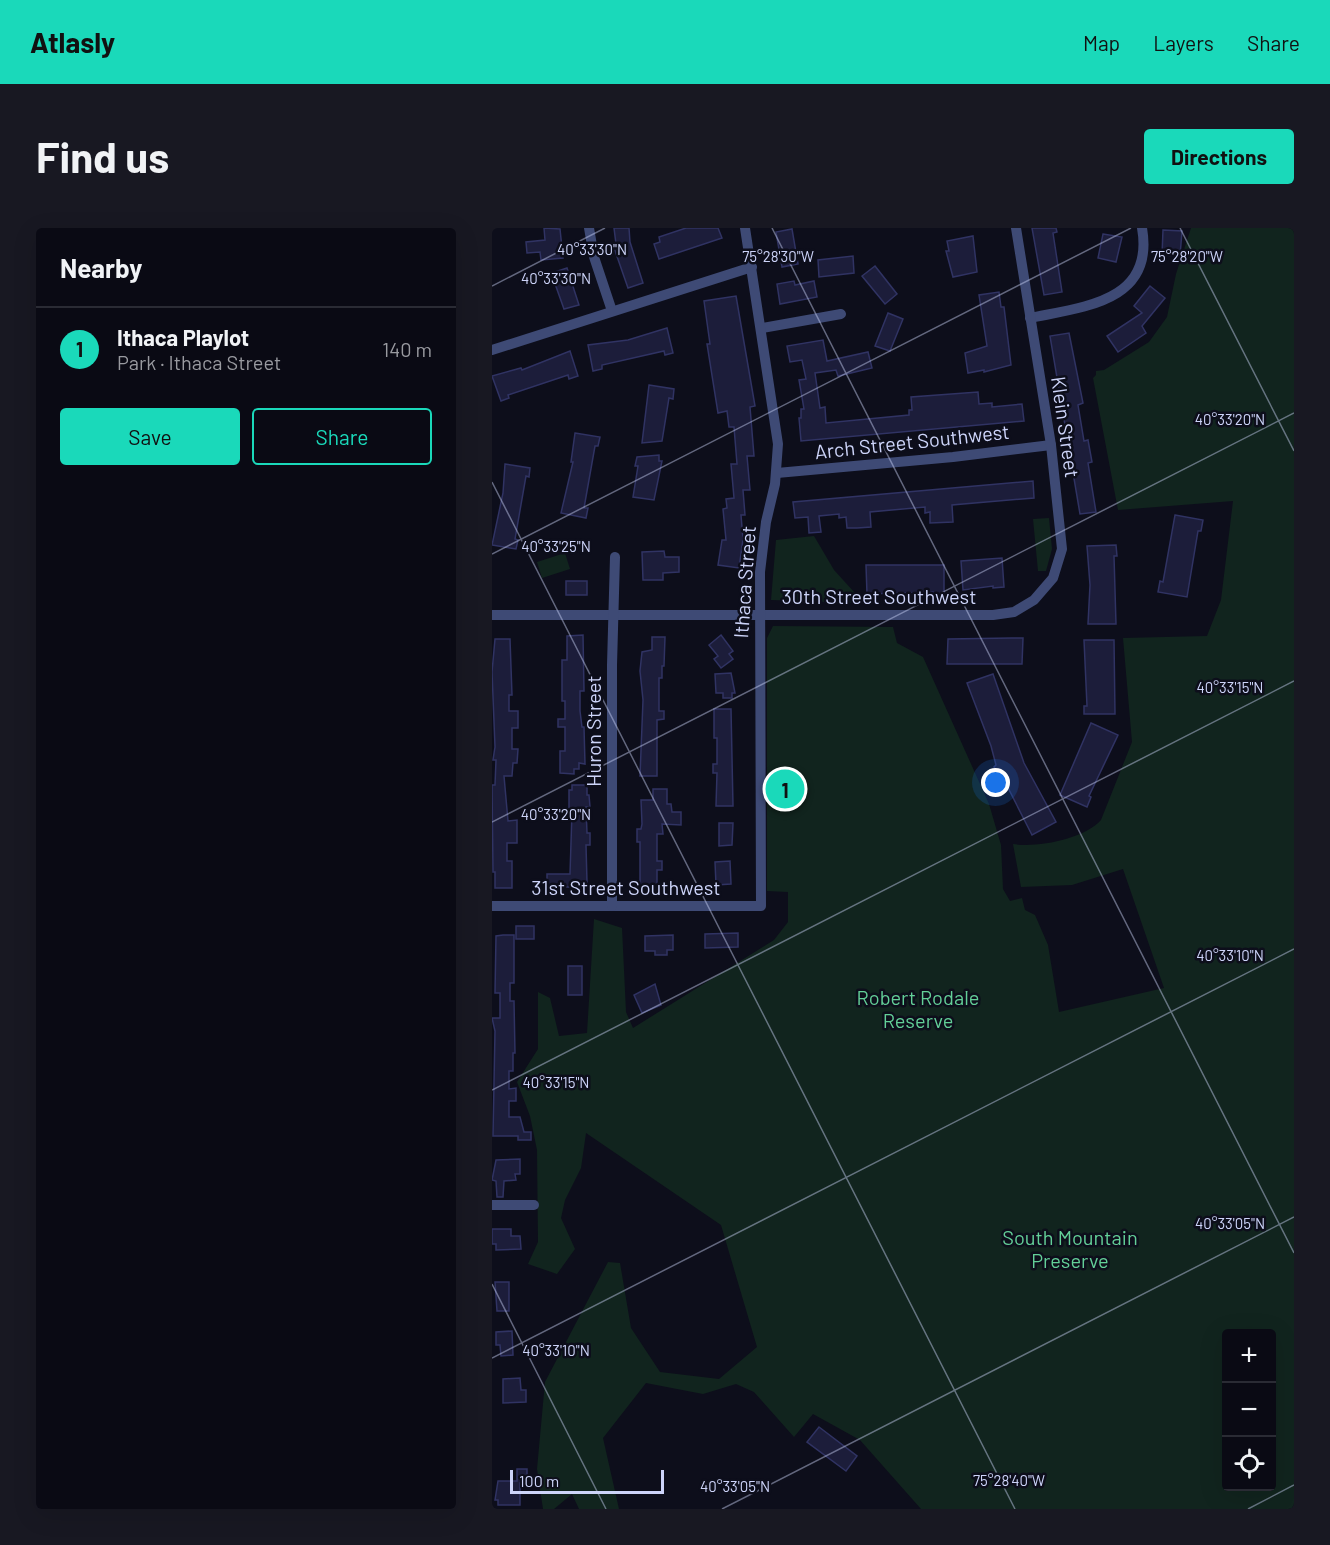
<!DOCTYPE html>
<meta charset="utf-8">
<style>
:root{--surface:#0a0a14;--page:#181822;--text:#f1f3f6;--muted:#999aa0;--line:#2a2b34;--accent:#1ad9ba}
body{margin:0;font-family:Barlow,sans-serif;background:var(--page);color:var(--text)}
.controls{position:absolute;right:18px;bottom:18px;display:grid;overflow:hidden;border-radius:6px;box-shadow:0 6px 24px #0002}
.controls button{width:54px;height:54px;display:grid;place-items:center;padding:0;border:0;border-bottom:2px solid var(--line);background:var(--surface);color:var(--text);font:30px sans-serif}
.scale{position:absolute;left:18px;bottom:15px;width:154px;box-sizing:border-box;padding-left:6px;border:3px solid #cdd4f9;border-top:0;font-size:16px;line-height:21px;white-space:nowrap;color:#cdd4f9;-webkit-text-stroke:4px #0d0e1b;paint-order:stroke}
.you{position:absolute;left:504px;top:555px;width:21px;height:21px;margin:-15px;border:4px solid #fff;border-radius:50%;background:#1a73e8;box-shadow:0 0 0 9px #1a73e833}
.badge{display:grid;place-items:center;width:39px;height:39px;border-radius:50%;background:var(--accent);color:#111;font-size:20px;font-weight:700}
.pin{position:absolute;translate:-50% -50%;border:3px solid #fff;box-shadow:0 2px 6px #0006}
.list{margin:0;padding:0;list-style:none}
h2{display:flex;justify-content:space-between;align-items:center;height:78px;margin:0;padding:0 24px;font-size:26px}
h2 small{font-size:20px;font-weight:400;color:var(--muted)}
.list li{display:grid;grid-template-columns:39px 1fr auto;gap:18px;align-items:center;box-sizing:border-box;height:84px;padding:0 24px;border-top:2px solid var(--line)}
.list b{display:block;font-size:22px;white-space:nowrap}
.list p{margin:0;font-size:20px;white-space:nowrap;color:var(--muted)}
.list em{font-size:20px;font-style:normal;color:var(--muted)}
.actions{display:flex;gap:12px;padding:18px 24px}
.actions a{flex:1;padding:14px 0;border:2px solid var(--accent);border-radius:6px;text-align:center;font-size:21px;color:var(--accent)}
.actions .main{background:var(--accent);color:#111}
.icon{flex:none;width:33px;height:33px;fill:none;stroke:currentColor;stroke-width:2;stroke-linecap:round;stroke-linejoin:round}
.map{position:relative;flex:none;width:802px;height:1281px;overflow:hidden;border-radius:6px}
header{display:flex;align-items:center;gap:36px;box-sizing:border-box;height:84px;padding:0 30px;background:var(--accent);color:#111}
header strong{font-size:28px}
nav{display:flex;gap:33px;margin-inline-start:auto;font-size:21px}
.intro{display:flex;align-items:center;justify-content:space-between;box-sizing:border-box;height:144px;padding:0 36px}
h1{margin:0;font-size:42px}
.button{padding:15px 27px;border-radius:6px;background:var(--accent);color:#111;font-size:21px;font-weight:700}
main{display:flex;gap:36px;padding:0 36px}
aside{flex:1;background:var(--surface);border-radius:6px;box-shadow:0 6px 24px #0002}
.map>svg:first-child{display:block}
.green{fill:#11241e;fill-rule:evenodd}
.building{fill:#1c1d3a;stroke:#303363;stroke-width:1.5}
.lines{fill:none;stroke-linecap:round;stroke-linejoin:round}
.minor{stroke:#3e4a75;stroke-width:10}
.ticks{fill:none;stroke:#cdd4f9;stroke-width:1.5;stroke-opacity:0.45}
.labels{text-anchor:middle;stroke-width:5;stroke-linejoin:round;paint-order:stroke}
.street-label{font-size:20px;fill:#cdd4f9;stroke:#0d0e1b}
.park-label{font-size:20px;fill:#63cf98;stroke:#0d0e1b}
.ticks-label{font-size:15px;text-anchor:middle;fill:#cdd4f9;stroke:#0d0e1b;stroke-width:5;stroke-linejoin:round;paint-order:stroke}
</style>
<header>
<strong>Atlasly</strong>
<nav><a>Map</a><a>Layers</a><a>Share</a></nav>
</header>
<div class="intro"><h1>Find us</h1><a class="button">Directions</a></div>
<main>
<aside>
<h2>Nearby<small></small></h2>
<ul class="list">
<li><span class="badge">1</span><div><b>Ithaca Playlot</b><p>Park · Ithaca Street</p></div><em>140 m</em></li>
</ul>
<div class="actions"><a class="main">Save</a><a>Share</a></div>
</aside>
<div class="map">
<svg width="802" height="1281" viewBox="0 0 802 1281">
<rect width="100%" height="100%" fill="#0d0e1b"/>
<g class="green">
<path d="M699,0H802V1281H429L368,1212L321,1186L302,1209L262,1164L244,1156L211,1166L154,1155L111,1210L127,1281H87L80,1266L62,1281H51L45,1241L53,1154L116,1034L128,1035L139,1100L168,1144L227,1151L265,1119L229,997L94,905L89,940L73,972L69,990L83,1021L65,1046L36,1036L46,1014L45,922L38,888L25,854L46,821V764L58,770L67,808L95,805L102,691L130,700L134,784L141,800L282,712L296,694V664L275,663V410L281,398L401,399L405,415L431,429L497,576L509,617L511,661L518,673L530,670L533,682L543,687L556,717L567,784L672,760L631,641L580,657L529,659L521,616C545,620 592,611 609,592L640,514L631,410L715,408L729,372L741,273L626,282L601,150L604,147V143L612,142L657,114L675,89L684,46ZM734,1106H780V1258H734Z"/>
<path d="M557,290L560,321L554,343H546L541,291Z"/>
<path d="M322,308L342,342L362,364L363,375L279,372L284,312Z"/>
<path d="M73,325L78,341L50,350L45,334Z"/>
</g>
<g class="building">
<path d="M52,0L68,1L71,30L49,32L48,24L35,25L34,14L53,12Z"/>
<path d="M122,0H137L138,14L151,55L136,60L121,17L124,16Z"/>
<path d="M194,0H226L230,10L167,31L162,16L168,14L167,9Z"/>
<path d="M540,0H564L565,4L561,5L570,64L552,67Z"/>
<path d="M300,1L306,36L290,39L284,4Z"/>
<path d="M671,2L690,3L688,28L670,27Z"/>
<path d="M611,6L630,9L624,34L606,30Z"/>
<path d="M481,8L485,44L461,49L454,23H457L455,13Z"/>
<path d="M361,28L362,45L327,49L326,32Z"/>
<path d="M383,38L405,66L393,76L370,48Z"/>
<path d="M75,40L87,77L72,81L62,53L57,55L54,47Z"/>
<path d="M302,53L303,57L322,53L325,69L288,76L285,56Z"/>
<path d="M658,58L673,70L650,98L654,105L626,124L615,108L650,85L642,78Z"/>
<path d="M507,64L509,79H512L519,137L492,144V142L476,145L473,125L495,118L487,67Z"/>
<path d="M244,68L263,178L258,179L262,228H255L258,262H251L253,287H249L251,311L247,340L226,337L230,312H234L231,281L235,280L234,271L242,270L239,236H245L242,199H237L235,183L226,185L215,116H218L212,73Z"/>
<path d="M396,85L411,91L398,123L383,118Z"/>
<path d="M175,100L181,125L173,127L172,123L110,137V141L101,143L96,117L136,112Z"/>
<path d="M577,105L591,175L586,177L592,213L596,212L600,234L596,235L604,284L588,286L558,108Z"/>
<path d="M331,112L335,133L376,124L380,140L346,148L344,142L323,145L328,180L333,179L334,195L417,187V182H420L419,169L486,164L487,176L500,175V179L530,176L532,193L309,213L307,190H309V181H312L307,152L314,151L310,132L298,134L295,118Z"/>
<path d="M78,123L86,148L77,151L76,147L16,167L17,170L9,173L0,148L29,140L30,142Z"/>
<path d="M157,157L182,161L181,171L177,170L170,213L150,215Z"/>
<path d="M83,205L108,209L106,218H103L92,280H96L94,290L69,285L81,234H79Z"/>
<path d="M167,227V233H170L162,272L141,269L146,238H143L145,229Z"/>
<path d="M13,236L38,240L37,249L34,248L23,311L26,312L24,321L0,317L11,265Z"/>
<path d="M541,253L542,270L460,277L461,294L438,295V284L433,285V279L378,284L379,299L365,300H355L354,289L347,290V286L327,288L329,304L317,305L316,289L303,290L301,274Z"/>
<path d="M683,287L711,292L709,303H706L695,369L666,364L668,353L671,354Z"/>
<path d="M624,317L625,328H622L624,396H596L598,357L595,318Z"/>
<path d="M172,323L173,329H187V344L171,345V352H151L150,324Z"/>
<path d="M510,330L512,359L501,360V358L471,362L469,333Z"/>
<path d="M374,337H452V366H441V364L375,366Z"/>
<rect x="74" y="353" width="21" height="14"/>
<path d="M91,407L92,463H88V483L90,499H92L93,536L87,535V541H82V546L68,545V523H73V499H66V491H73V473H70V432H75V408Z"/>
<path d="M229,407L241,423L237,426L241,431L229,440L222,431L226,428L217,417Z"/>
<path d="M160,409H173L172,438H170V450H167V483H172V491L165,492V548H148L151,472L148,443L150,424L160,422Z"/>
<path d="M520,410H531L530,436H455L456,411Z"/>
<path d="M3,411H18L20,467H17V483H26V500H20V521H26L25,535H21L20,548H12L16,593L25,592V615H15V633H20V660H3V644H1L0,557H3L4,532H1L3,519L0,444Z"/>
<path d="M592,412H622L623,486H592V478H595Z"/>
<path d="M239,445L243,465H240V470H231V465H224L223,446Z"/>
<path d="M501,446L532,535L564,594L540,607L510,548L507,549L502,539L504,537L499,518L475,455Z"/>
<path d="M222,481H239L241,578H224L225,545H221V536H225V510H222Z"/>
<path d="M599,495L626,507L597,568L599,569L595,579L568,567Z"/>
<path d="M80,557H95V567H97L98,579H94L95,605H98V617H94L95,654H92V659H55V646H78L80,584H77V562H80Z"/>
<path d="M161,561H175V576H179L180,584H189V597L170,596L171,606H165V633H170V642H165V660H148V614H145V601H149L150,596L149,572H161Z"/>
<path d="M227,595H241L240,617L227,618Z"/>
<path d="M238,633L239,656L224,657L223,634Z"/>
<rect x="24" y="698" width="18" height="13"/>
<path d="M246,705V719L213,720V706Z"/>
<path d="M11,707H22V755H18V773H22L23,825H21V843H17V861L24,860V873H17V889H28L32,904H39V912H26V908H1L3,803L0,790H8V765H3L4,708Z"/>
<path d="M181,707V722H175V727H163V723H153V708Z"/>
<rect x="76" y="738" width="14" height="29"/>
<path d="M163,756L169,777L150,785L142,767Z"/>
<path d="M28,931V946H23L24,952L12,953L11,969H5L4,953L0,952L4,932Z"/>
<path d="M0,1001H19V1008H28L29,1021L4,1022V1016H0Z"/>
<path d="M3,1054H17V1083H5Z"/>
<path d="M20,1103L21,1127L9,1128L8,1117H4V1104Z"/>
<path d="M28,1150L29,1162H34V1174L11,1175V1151Z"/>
<path d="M327,1199L365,1228L354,1243L315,1214Z"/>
<path d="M25,1241H35V1255H28V1277H6V1272H3L6,1253H25Z"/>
</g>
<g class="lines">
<g class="minor">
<path d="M97,0L102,29L120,83"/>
<path d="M538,90C591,79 663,74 650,0"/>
<path d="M270,100L349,86"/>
<path d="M0,122L260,39"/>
<path d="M285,245L461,229L559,217"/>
<path d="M0,387H501L522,384L542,372L561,350L570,321L559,217L524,0"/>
<path d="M0,678H269L268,344L274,294L283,256L286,216L253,0"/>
<path d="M120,678V437L123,329"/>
<path d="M0,977H42"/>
</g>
</g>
<path class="ticks" d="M280,0L802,1025M688,0L802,223M0,58L113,0M0,254L523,1281M0,326L639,0M0,594L802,185M0,862L802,453M0,1056L114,1281M0,1130L802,721M230,1281L802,989M756,1281L802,1257"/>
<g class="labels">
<g class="street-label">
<text transform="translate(573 199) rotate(82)" y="7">Klein Street</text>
<text transform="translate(420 214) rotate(-6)" y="7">Arch Street Southwest</text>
<text transform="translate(253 354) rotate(-86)" y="7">Ithaca Street</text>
<text x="387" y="376">30th Street Southwest</text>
<text transform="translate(102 503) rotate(-90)" y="7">Huron Street</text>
<text x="134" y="667">31st Street Southwest</text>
</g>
<g class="park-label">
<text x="426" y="777">Robert Rodale<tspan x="426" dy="23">Reserve</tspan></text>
<text x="578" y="1017">South Mountain<tspan x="578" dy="23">Preserve</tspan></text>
</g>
</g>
<g class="ticks-label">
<text x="100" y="27">40°33'30"N</text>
<text x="286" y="34">75°28'30"W</text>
<text x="695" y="34">75°28'20"W</text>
<text x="64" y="56">40°33'30"N</text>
<text x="738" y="197">40°33'20"N</text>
<text x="64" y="324">40°33'25"N</text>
<text x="738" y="465">40°33'15"N</text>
<text x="64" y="592">40°33'20"N</text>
<text x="738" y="733">40°33'10"N</text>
<text x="64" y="860">40°33'15"N</text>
<text x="738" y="1001">40°33'05"N</text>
<text x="64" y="1128">40°33'10"N</text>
<text x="517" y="1258">75°28'40"W</text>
<text x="243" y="1264">40°33'05"N</text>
</g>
</svg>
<div class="controls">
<button>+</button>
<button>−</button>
<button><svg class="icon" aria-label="locate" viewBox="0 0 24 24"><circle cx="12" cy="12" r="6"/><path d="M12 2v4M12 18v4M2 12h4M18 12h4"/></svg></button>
</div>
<div class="scale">100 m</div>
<div class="you"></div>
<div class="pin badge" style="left:293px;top:561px">1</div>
</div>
</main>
